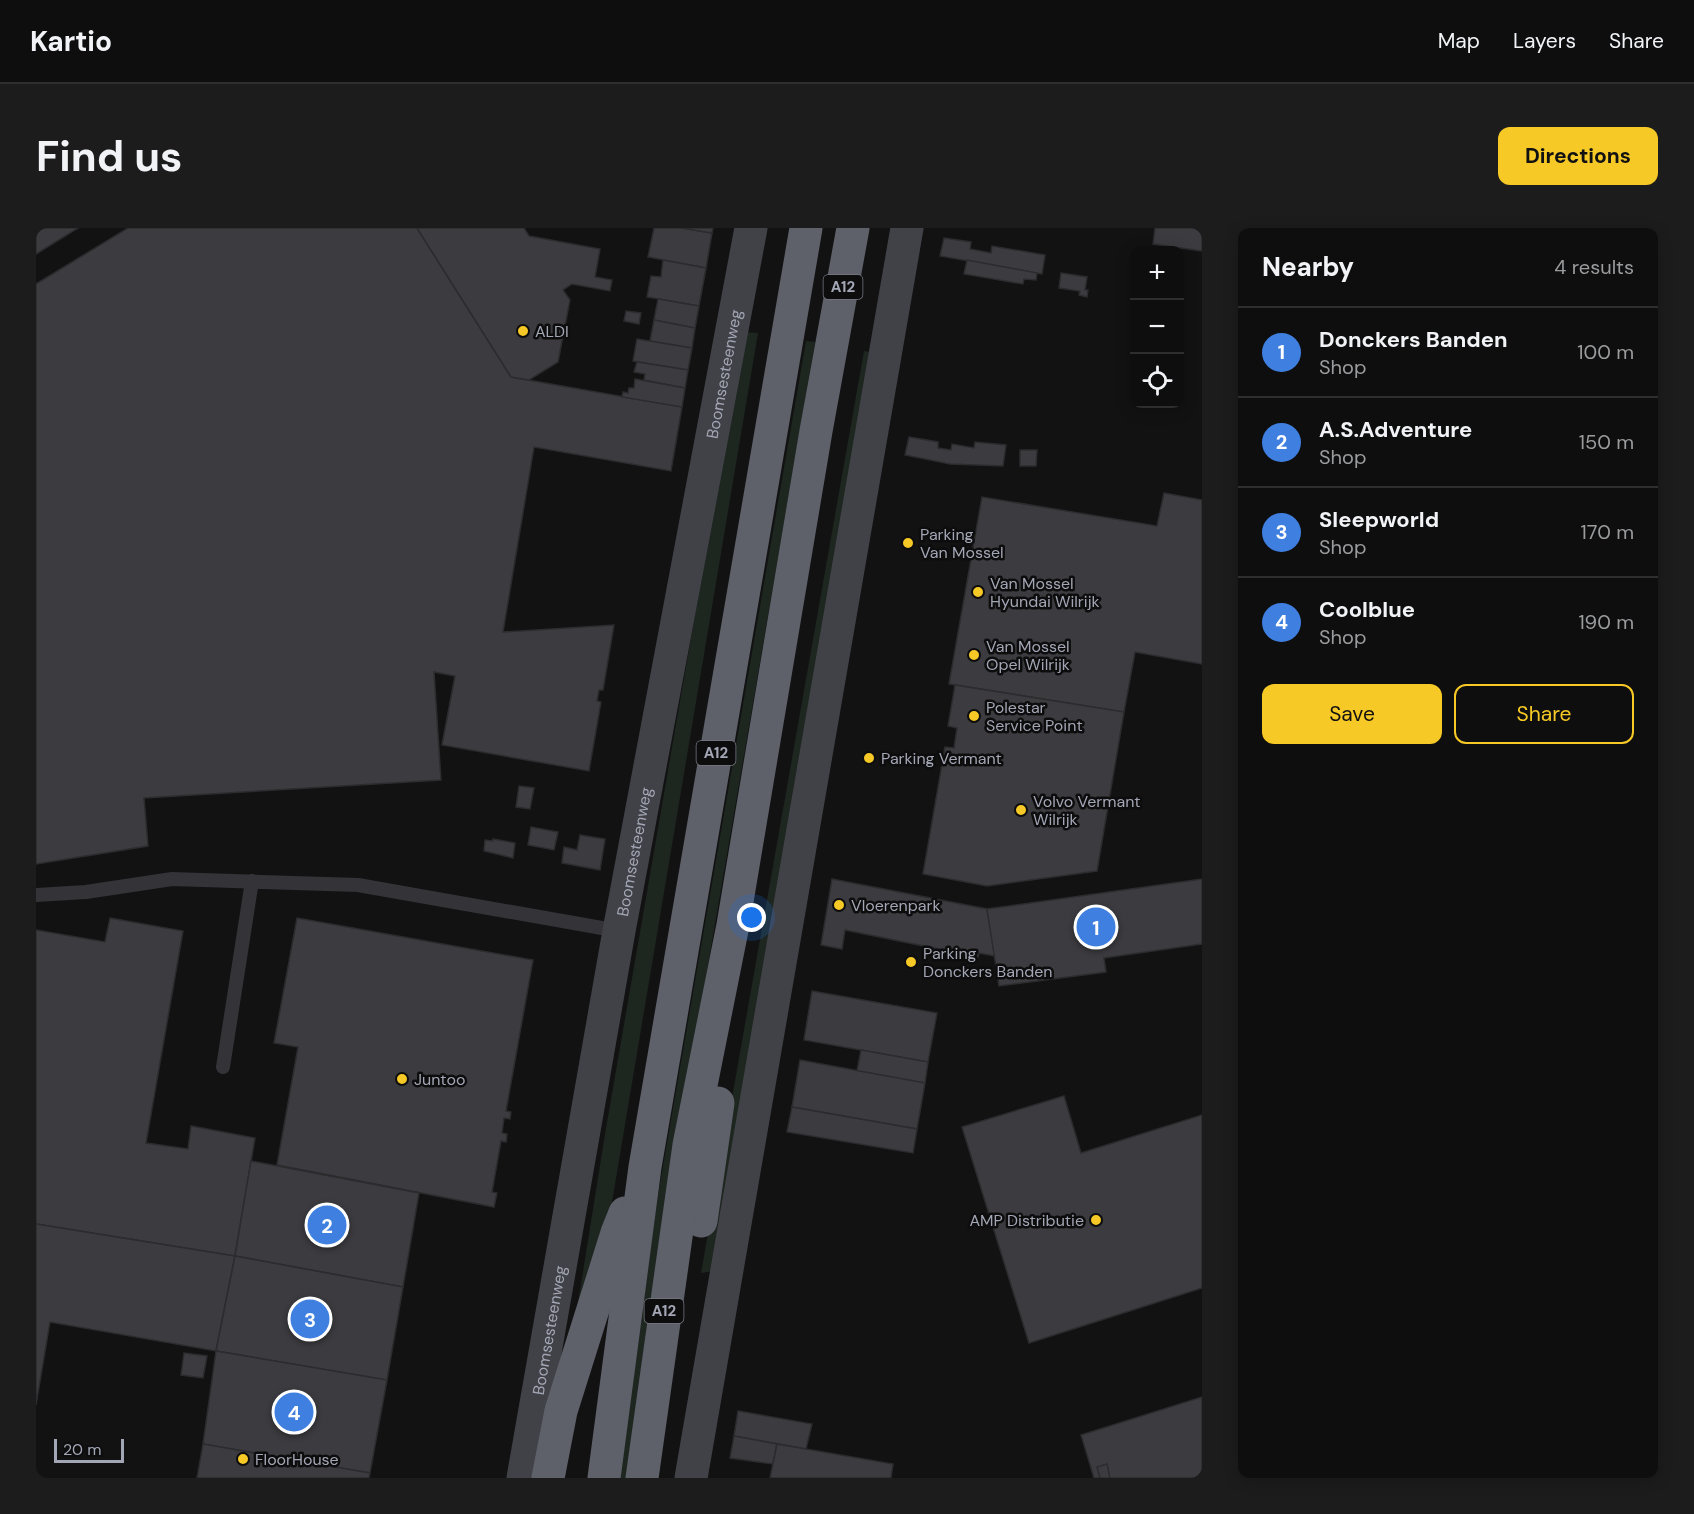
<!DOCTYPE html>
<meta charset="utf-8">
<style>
:root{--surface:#0e0e0e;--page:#1c1c1c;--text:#f1f3f6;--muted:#9b9c9e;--line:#2e2e2e;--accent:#f7c926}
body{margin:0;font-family:"DM Sans",sans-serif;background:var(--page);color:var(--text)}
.controls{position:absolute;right:18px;top:18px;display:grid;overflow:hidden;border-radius:12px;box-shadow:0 3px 15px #0003}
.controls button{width:54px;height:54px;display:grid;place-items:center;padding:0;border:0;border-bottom:2px solid var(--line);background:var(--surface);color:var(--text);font:30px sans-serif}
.scale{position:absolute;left:18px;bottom:15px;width:70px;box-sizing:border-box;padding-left:6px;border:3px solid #a3a6b4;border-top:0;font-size:16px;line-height:21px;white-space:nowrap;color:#a3a6b4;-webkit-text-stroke:4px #0d0d0e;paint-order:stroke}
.you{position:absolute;left:716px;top:690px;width:21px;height:21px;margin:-15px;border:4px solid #fff;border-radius:50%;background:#1a73e8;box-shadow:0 0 0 9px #1a73e833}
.badge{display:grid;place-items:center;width:39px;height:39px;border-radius:50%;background:var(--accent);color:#fff;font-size:20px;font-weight:700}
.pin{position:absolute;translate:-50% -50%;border:3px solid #fff;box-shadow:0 2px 6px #0006}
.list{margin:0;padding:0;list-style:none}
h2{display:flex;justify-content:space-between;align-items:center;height:78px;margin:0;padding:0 24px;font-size:26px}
h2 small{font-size:20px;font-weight:400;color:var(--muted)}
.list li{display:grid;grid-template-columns:39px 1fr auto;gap:18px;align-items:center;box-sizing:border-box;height:90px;padding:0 24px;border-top:2px solid var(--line)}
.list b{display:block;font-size:22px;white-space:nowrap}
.list p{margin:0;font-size:20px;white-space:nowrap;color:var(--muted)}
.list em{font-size:20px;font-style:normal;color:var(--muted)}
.actions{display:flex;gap:12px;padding:18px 24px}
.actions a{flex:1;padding:14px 0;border:2px solid var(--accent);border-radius:12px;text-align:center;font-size:21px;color:var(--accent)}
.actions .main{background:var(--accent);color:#111}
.icon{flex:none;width:33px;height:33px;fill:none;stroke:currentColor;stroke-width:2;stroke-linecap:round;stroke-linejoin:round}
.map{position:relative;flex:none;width:1166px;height:1250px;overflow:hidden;border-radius:12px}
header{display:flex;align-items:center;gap:36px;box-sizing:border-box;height:84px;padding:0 30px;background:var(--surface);border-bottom:2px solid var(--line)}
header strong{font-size:28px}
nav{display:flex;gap:33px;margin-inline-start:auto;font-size:21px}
.intro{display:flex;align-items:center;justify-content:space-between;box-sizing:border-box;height:144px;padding:0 36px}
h1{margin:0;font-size:42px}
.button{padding:15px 27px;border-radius:12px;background:var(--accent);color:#111;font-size:21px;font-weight:700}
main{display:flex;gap:36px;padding:0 36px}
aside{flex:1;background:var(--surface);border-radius:12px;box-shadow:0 3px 15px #0003}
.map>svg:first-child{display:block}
.green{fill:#1e2620}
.building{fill:#3c3c40;stroke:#2c2c2f;stroke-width:1.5}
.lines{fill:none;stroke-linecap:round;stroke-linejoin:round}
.lane{stroke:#333338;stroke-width:14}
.secondary{stroke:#414248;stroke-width:33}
.highway{stroke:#5e606a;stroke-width:33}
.poi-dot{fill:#f7c926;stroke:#0d0d0e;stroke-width:2}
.labels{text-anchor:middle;stroke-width:5;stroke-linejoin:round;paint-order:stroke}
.shield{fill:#0d0d0e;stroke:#767882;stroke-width:1.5}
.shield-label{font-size:15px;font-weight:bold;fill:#a3a6b4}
.poi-label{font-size:16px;fill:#a3a6b4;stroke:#0d0d0e;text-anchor:start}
.street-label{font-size:16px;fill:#a3a6b4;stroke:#0d0d0e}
</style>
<header>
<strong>Kartio</strong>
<nav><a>Map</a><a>Layers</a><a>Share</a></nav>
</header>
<div class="intro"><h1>Find us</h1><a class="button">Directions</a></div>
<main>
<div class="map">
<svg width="1166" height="1250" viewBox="0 0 1166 1250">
<rect width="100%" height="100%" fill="#121213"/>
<g class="green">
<path d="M708,104L722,105L572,998L537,1106L569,906Z"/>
<path d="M770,113L779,114L634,958L594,1250H581L623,961Z"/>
<path d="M828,123L838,125L678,1043L665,1045Z"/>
</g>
<g class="building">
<path d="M3,0H42L0,26V2Z"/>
<path d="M92,0H381L475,149L646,179L635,243L498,219L467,404L578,397L567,462H563L561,473L565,474L553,543L406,517L419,448L398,444L405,552L108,570L112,618L0,636V56Z"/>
<path d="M381,0H488L493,8L564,21L559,49L576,52L574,63L536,56L527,62L534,72L522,134L493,152L475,149Z"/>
<path d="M618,0H645L676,5L670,40L612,29Z"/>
<path d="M645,0H677L676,5Z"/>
<path d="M1119,0H1166V23L1117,16Z"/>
<path d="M908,10L935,14L934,21L955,25L956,18L1009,27L1006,46L904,28Z"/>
<path d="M627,32L670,40L663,78L611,69L615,48L625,49Z"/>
<path d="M931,32L1001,45L1000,52L988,51L987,56L928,46Z"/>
<path d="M1025,45L1051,49L1049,62H1052L1051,69L1043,67L1044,63L1023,60Z"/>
<path d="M622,71L663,78L659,100L618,92Z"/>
<path d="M590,83L605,85L603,96L588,93Z"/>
<path d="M618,92L659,100L656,120L614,113Z"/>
<path d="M601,111L656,120L652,142L597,133Z"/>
<path d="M601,134L652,142L649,160L608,152L609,146L598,144Z"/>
<path d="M599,151L649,160L646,179L586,169L587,164L592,165L593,160H598Z"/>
<path d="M873,209L902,214V220L915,222L916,216L938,220L939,214L970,217L967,238L914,236L869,227Z"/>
<path d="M984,222H1001L1000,238H984Z"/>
<path d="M1128,265L1166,272V436L1099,424L1088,484L913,456L946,269L1121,298Z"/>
<path d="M919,457L1088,484L1061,643L951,658L887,646L909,519L918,520L921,500L912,498Z"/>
<path d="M483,558L498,560L494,581L480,579Z"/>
<path d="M495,599L522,604L518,622L492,617Z"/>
<path d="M544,607L569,611L564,642L526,635L528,619L541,622Z"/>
<path d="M457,611L479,615L477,630L448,623L449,612L457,613Z"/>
<path d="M796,651L951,681L959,728L943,725L942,729L809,702L806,721L785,717Z"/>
<path d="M1166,651V716L1068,730L1070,744L963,758L951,681Z"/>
<path d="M74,690L147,703L110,915L152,921L155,898L219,910L199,1028L0,996V702L69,714Z"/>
<path d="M261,690L497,732L470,883L475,884L474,891L468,890L466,905L471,906L470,914L465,913L456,964L461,965L458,979L241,937L262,819L238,815Z"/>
<path d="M776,763L901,785L892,834L768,812Z"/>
<path d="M825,822L892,834L889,855L821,843Z"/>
<path d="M764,832L889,855L881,901L756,879Z"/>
<path d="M1028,868L1045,925L1166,887V1060L993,1115L926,899Z"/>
<path d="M756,879L881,901L877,925L751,904Z"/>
<path d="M215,933L383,965L367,1059L199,1028Z"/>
<path d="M0,996L199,1028L180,1123L14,1094L0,1177Z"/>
<path d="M199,1028L367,1059L351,1152L180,1123Z"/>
<path d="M180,1123L351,1152L334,1245L167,1216Z"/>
<path d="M148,1125L171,1128L167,1150L145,1147Z"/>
<path d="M1166,1169V1250H1058L1045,1207Z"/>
<path d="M702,1183L776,1196L770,1221L698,1208Z"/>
<path d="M698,1208L741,1216L737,1236L694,1230Z"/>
<path d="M167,1216L334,1245L333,1250H161Z"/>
<path d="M741,1216L857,1236L855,1250H734Z"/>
<path d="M1071,1236L1074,1250H1064L1061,1239Z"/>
</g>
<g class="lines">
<g class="lane">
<path d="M0,667L50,664L136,651L322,657L583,703"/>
<path d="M187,839L216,653"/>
</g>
<g class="secondary">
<path id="s1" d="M487,1250L583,703L715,0"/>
<path d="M655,1250L871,0"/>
</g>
<g class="highway">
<path d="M665,993L682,875"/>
<path d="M512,1250L525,1183L581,1005L589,985"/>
<path d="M568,1250L609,939L770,0"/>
<path d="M606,1250L653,917L697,697L780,203L817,0"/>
</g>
</g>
<g class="poi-dot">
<circle cx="487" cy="103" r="6"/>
<circle cx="872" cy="315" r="6"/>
<circle cx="942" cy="364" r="6"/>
<circle cx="938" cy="427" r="6"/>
<circle cx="938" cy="488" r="6"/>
<circle cx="833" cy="530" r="6"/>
<circle cx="985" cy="582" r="6"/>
<circle cx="803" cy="677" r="6"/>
<circle cx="875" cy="734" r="6"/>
<circle cx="366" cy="851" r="6"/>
<circle cx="1060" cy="992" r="6"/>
<circle cx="207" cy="1231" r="6"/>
</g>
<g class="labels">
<g class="shield">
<rect x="787.5" y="47" width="39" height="24" rx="4.5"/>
<rect x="660.5" y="513" width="39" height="24" rx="4.5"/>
<rect x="608.5" y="1071" width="39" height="24" rx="4.5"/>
</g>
<g class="shield-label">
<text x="807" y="64">A12</text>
<text x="680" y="530">A12</text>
<text x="628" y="1088">A12</text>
</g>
<g class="poi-label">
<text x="499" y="109">ALDI</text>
<text x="884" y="312">Parking<tspan x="884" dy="18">Van Mossel</tspan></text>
<text x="954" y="361">Van Mossel<tspan x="954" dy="18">Hyundai Wilrijk</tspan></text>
<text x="950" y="424">Van Mossel<tspan x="950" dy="18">Opel Wilrijk</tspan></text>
<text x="950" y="485">Polestar<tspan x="950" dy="18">Service Point</tspan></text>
<text x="845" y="536">Parking Vermant</text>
<text x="997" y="579">Volvo Vermant<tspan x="997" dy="18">Wilrijk</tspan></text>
<text x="815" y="683">Vloerenpark</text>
<text x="887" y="731">Parking<tspan x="887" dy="18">Donckers Banden</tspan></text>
<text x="378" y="857">Juntoo</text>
<text x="1048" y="998" text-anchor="end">AMP Distributie</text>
<text x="219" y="1237">FloorHouse</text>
</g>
<g class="street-label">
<text dy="6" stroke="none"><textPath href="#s1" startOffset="1122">Boomsesteenweg</textPath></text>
<text dy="6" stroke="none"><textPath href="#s1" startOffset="636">Boomsesteenweg</textPath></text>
<text dy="6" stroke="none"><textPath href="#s1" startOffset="150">Boomsesteenweg</textPath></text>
</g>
</g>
</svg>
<div class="controls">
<button>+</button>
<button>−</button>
<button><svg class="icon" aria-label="locate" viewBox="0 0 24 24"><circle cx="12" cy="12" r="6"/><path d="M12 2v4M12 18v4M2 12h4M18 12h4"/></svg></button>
</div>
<div class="scale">20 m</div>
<div class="you"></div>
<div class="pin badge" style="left:1060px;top:699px;background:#3f7fe0">1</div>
<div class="pin badge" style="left:291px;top:997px;background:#3f7fe0">2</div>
<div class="pin badge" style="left:274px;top:1091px;background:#3f7fe0">3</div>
<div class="pin badge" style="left:258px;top:1184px;background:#3f7fe0">4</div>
</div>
<aside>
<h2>Nearby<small>4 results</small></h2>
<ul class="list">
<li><span class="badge" style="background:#3f7fe0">1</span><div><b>Donckers Banden</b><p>Shop</p></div><em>100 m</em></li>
<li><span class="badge" style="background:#3f7fe0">2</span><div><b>A.S.Adventure</b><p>Shop</p></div><em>150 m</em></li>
<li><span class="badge" style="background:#3f7fe0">3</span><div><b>Sleepworld</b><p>Shop</p></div><em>170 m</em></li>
<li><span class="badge" style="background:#3f7fe0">4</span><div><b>Coolblue</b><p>Shop</p></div><em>190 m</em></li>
</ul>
<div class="actions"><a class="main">Save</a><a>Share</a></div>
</aside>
</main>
